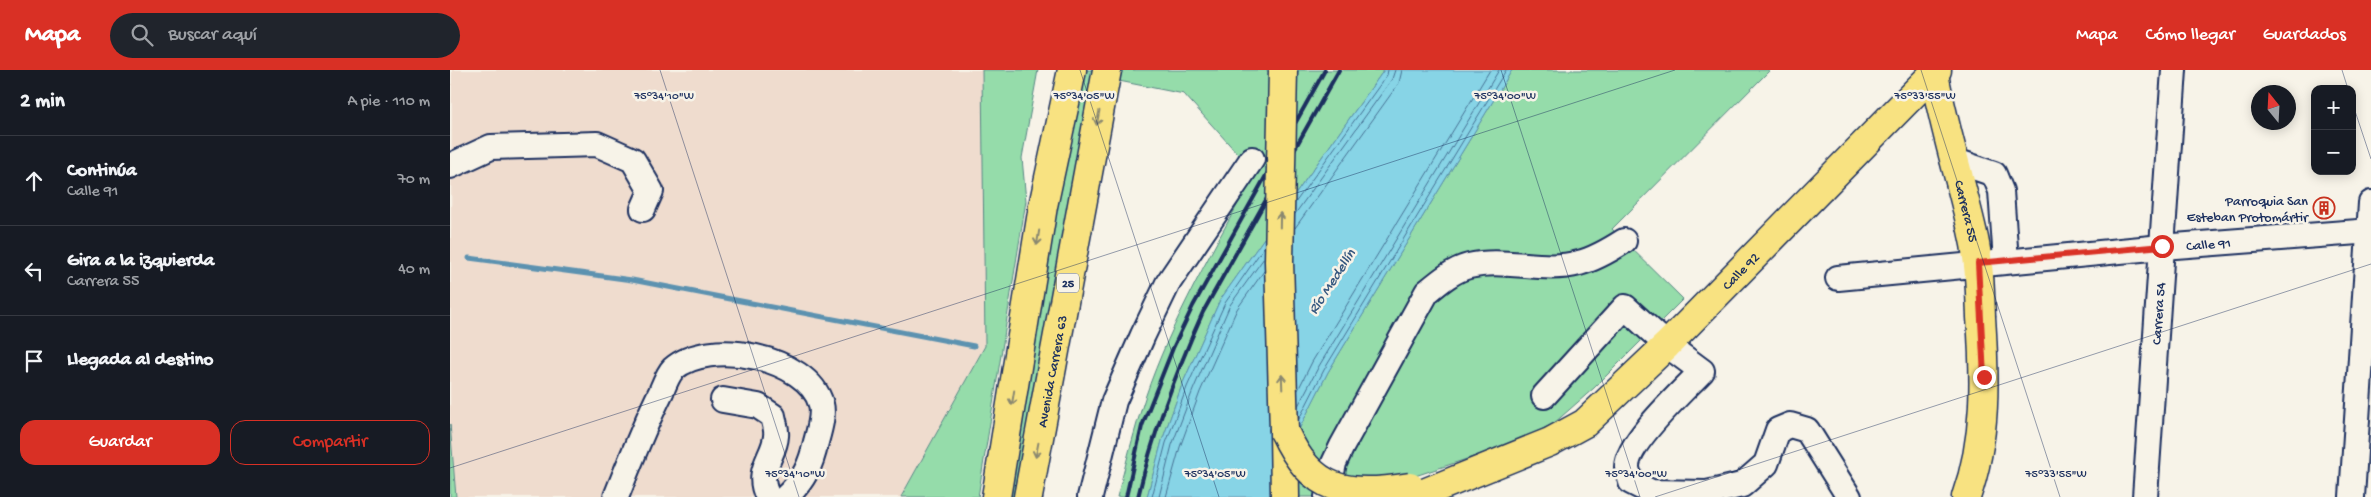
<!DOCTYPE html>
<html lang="es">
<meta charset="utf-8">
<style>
:root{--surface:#171b24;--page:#20242c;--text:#f1f3f6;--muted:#9ea1a6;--line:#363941;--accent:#d93025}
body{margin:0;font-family:"Gochi Hand",sans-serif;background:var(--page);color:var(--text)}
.controls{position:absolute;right:15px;top:15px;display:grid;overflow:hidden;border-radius:10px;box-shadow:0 2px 12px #0003}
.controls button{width:45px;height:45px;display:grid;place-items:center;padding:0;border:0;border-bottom:1px solid var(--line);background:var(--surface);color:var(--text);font:25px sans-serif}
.compass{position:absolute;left:1801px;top:15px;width:45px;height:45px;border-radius:50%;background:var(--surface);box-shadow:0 2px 12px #0003;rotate:342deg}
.stop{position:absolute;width:15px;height:15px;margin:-11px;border:4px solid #d93025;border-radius:50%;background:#fff}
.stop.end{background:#d93025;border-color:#fff;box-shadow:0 1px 5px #0008}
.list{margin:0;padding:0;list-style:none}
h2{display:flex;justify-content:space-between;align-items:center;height:65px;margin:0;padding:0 20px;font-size:21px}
h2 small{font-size:16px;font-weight:400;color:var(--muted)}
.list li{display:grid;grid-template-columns:32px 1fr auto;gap:15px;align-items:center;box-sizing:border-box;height:90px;padding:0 20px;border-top:1px solid var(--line)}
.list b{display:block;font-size:19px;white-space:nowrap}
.list p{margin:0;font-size:16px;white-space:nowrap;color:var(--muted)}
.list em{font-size:16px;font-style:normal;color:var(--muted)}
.actions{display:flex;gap:10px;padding:15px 20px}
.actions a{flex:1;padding:11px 0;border:1px solid var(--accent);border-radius:15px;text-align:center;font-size:18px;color:var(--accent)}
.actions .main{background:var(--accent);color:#fff}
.icon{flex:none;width:28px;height:28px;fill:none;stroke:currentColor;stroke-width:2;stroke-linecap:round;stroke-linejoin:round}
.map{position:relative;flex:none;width:1921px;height:427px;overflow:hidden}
header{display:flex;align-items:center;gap:30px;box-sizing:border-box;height:70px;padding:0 25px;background:var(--accent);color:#fff}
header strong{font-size:24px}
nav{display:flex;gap:28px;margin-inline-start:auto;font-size:18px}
.search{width:350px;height:45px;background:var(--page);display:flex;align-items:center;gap:12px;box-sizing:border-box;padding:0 18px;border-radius:28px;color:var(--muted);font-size:19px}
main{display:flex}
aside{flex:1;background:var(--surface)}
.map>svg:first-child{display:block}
.built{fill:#efdcce}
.green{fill:#95dcaa;stroke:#588684}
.water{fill:#87d4e6;stroke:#5c92b0}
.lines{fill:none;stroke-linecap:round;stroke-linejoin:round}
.shore{stroke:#467194;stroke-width:1}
.stream{stroke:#5c92b0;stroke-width:5}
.minor-casing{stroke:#1b2f5e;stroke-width:28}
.major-casing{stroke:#1b2f5e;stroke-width:31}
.highway-casing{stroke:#1b2f5e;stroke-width:31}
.minor{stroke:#f7f3e8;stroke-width:24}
.major{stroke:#f8e281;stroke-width:28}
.highway{stroke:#f8e281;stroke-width:28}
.rail{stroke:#1b2f5e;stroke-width:4}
.major-bridge-casing{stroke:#1b2f5e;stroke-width:31;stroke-linecap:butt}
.highway-bridge-casing{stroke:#1b2f5e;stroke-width:31;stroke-linecap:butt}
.major-bridge{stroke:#f8e281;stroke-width:28}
.highway-bridge{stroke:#f8e281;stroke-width:28}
.oneway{stroke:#8a8870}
.route{stroke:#d93025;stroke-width:6}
.ticks{fill:none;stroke:#1b2f5e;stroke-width:1;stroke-opacity:0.45}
.labels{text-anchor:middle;stroke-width:5;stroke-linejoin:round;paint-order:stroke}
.shield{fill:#f7f3e8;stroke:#5d6a87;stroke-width:1}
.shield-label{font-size:12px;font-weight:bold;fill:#1b2f5e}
.poi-label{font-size:14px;fill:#1b2f5e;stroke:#f7f3e8;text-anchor:end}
.street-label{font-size:14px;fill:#1b2f5e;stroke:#f7f3e8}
.water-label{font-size:15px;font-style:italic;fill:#365880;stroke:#f7f3e8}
.ticks-label{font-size:12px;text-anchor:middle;fill:#1b2f5e;stroke:#f7f3e8;stroke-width:5;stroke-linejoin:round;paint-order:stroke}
</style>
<header>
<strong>Mapa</strong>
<div class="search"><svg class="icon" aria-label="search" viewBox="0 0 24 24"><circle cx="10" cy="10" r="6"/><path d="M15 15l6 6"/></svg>Buscar aquí</div>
<nav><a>Mapa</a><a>Cómo llegar</a><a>Guardados</a></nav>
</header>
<main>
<aside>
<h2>2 min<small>A pie · 110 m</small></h2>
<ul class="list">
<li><svg class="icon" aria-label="ahead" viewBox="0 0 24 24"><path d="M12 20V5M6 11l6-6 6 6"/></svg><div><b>Continúa</b><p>Calle 91</p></div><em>70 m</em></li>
<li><svg class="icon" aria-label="left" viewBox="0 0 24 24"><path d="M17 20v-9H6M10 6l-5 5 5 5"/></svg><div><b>Gira a la izquierda</b><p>Carrera 55</p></div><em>40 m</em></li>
<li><svg class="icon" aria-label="arrive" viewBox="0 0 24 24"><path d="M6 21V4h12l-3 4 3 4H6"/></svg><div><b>Llegada al destino</b></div></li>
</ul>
<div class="actions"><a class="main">Guardar</a><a>Compartir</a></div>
</aside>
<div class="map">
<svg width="1921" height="427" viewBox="0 0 1921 427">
<rect width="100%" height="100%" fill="#f7f3e8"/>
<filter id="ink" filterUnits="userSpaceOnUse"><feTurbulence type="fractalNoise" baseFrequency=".02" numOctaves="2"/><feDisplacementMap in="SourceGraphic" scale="10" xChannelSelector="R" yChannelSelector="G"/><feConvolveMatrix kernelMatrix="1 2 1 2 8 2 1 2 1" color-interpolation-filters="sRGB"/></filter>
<g filter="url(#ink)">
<path class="built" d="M2,0H532L535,276L451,427H6L0,354Z"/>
<g class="green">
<path d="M532,0H588L572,88L576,131L528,427H451L535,276Z"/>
<path d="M634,0H647L569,427H555L615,72Z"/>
<path d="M673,0H819L817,81L846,30L848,0H934L770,230L732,315L712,371L697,427H667C676,394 684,360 695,328C722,249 765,176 805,103L734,24L669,11Z"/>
<path d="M1062,0H1320L1162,159L1233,229L1144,318L1103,354L1059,375L956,409L886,412L850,372L849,359L878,302Z"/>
<path d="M0,354L6,427H0Z"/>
<path d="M848,411L872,427H873H849Z"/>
</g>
<path class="water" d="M934,0H1062L878,302L842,373L823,427H697L712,371L732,315L770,230Z"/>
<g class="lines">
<g class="shore">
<path d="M845,133L937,5L938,0"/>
<path d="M845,144L942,9L945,0"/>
<path d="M845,158L949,13L952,0"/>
<path d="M848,320L862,292L1040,0"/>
<path d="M848,336L869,296L1049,0"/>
<path d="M849,349L874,300L1056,0"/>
<path d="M702,427L716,373L737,317L775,233L814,177"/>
<path d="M709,427L722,375L743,320L780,235L814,188"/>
<path d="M716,427L730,377L750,322L787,239L814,201"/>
</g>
<path class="stream" d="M19,188L182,210L524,276"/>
<g class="minor-casing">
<g id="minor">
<path d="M1503,90L1544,104L1551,121L1556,191"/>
<path d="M0,96L41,77L147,74L183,90L201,121L193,139"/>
<path id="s1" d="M1388,208L1712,177L1921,161"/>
<path d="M1094,326L1175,237L1217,275L1252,301C1234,320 1177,372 1177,397C1177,401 1180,407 1181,412L1201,422L1257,423L1292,415L1316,394L1328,360L1340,355L1357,360L1399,427"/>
<path d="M273,330L308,336L323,346C324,352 327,359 326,366C325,386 304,401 318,427"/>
<path d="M166,427C180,392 194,356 211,322C214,315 218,304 223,299C259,267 358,287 371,334C374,345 369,361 366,372C361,395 354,410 336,427"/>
<path d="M640,427L664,331L693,265L718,213L802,89"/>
<path d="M877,427L884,393L892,376L977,222C989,212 1003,200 1019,196C1055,187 1093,203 1129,193C1145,189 1160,180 1174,171"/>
<path id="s2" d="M1695,427L1724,0"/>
<path d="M1902,427L1921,133"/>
</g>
</g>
<g class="major-casing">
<g id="major">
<path id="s3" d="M1485,0L1484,4C1494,57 1510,108 1522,160C1529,188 1530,217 1531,247C1535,308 1537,368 1516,427"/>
<path id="s4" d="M964,427L1100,372L1135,353L1217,275L1487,0"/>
</g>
</g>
<g class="highway-casing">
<g id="highway">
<path d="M834,361L835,427"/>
<path d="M546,427L593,136L622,0"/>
<path id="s5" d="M578,427L657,0"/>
</g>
</g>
<use href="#minor" class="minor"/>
<use href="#major" class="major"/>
<use href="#highway" class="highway"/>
<g class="rail">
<path d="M676,427L692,356L723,278L743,236L875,0"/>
<path d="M688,427C703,363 726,302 753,242L889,0"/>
</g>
<g class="major-bridge-casing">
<path id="major-bridge" d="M834,361C862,422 895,427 960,417"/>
</g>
<g class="highway-bridge-casing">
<path id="highway-bridge" d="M833,0L829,191L834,361"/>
</g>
<use href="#major-bridge" class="major-bridge"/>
<use href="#highway-bridge" class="highway-bridge"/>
</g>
<defs><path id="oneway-shaft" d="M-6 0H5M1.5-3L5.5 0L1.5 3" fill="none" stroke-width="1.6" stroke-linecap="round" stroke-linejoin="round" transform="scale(1.25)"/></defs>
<g class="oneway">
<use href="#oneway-shaft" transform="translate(648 48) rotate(101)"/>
<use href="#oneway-shaft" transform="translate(830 150) rotate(-89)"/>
<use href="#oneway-shaft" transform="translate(588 168) rotate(99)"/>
<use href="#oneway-shaft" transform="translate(832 312) rotate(-92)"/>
<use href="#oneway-shaft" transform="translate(563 328) rotate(99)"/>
<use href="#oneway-shaft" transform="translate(587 380) rotate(101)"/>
</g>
</g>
<g class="lines" filter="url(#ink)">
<path class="route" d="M1534,307L1528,193L1712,176"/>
</g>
<path class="ticks" d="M210,0L349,427M630,0L769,427M1051,0L1190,427M1471,0L1610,427M1892,0L1898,19M1902,32L1921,89M0,398L1225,0M1205,427L1921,194"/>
<defs>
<g id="building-ring" transform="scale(1.125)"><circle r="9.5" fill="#f7f3e8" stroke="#c8321e" stroke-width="1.5"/><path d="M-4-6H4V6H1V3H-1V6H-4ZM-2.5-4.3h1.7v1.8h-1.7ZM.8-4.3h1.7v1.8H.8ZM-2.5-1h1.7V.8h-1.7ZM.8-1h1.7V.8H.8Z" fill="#c8321e"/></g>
</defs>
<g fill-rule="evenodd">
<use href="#building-ring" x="1874" y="138"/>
</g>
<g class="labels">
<rect class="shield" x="607" y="203.5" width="22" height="19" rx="4"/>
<g class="shield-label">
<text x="618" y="217">25</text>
</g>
<g class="poi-label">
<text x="1858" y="135">Parroquia San<tspan x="1858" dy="16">Esteban Protomártir</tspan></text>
</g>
<g class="street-label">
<text dy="5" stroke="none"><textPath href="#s3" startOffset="145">Carrera 55</textPath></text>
<text dy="5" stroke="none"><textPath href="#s1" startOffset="372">Calle 91</textPath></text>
<text dy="5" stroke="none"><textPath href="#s4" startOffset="404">Calle 92</textPath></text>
<text dy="5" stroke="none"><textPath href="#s2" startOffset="184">Carrera 54</textPath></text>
<text dy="5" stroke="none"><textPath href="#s5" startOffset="128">Avenida Carrera 63</textPath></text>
</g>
<g class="water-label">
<text transform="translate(881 211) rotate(-57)" y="5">Río Medellín</text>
</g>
</g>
<g class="ticks-label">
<text x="214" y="29">75°34'10"W</text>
<text x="634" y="29">75°34'05"W</text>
<text x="1055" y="29">75°34'00"W</text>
<text x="1475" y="29">75°33'55"W</text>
<text x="345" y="407">75°34'10"W</text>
<text x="765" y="407">75°34'05"W</text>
<text x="1186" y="407">75°34'00"W</text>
<text x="1606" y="407">75°33'55"W</text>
</g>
</svg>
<div class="controls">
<button>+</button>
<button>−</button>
</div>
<svg class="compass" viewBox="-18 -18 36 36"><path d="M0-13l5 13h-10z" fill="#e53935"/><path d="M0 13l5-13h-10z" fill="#9ea1a6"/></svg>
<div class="stop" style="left:1712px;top:176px"></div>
<div class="stop end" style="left:1534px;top:307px"></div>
</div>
</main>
